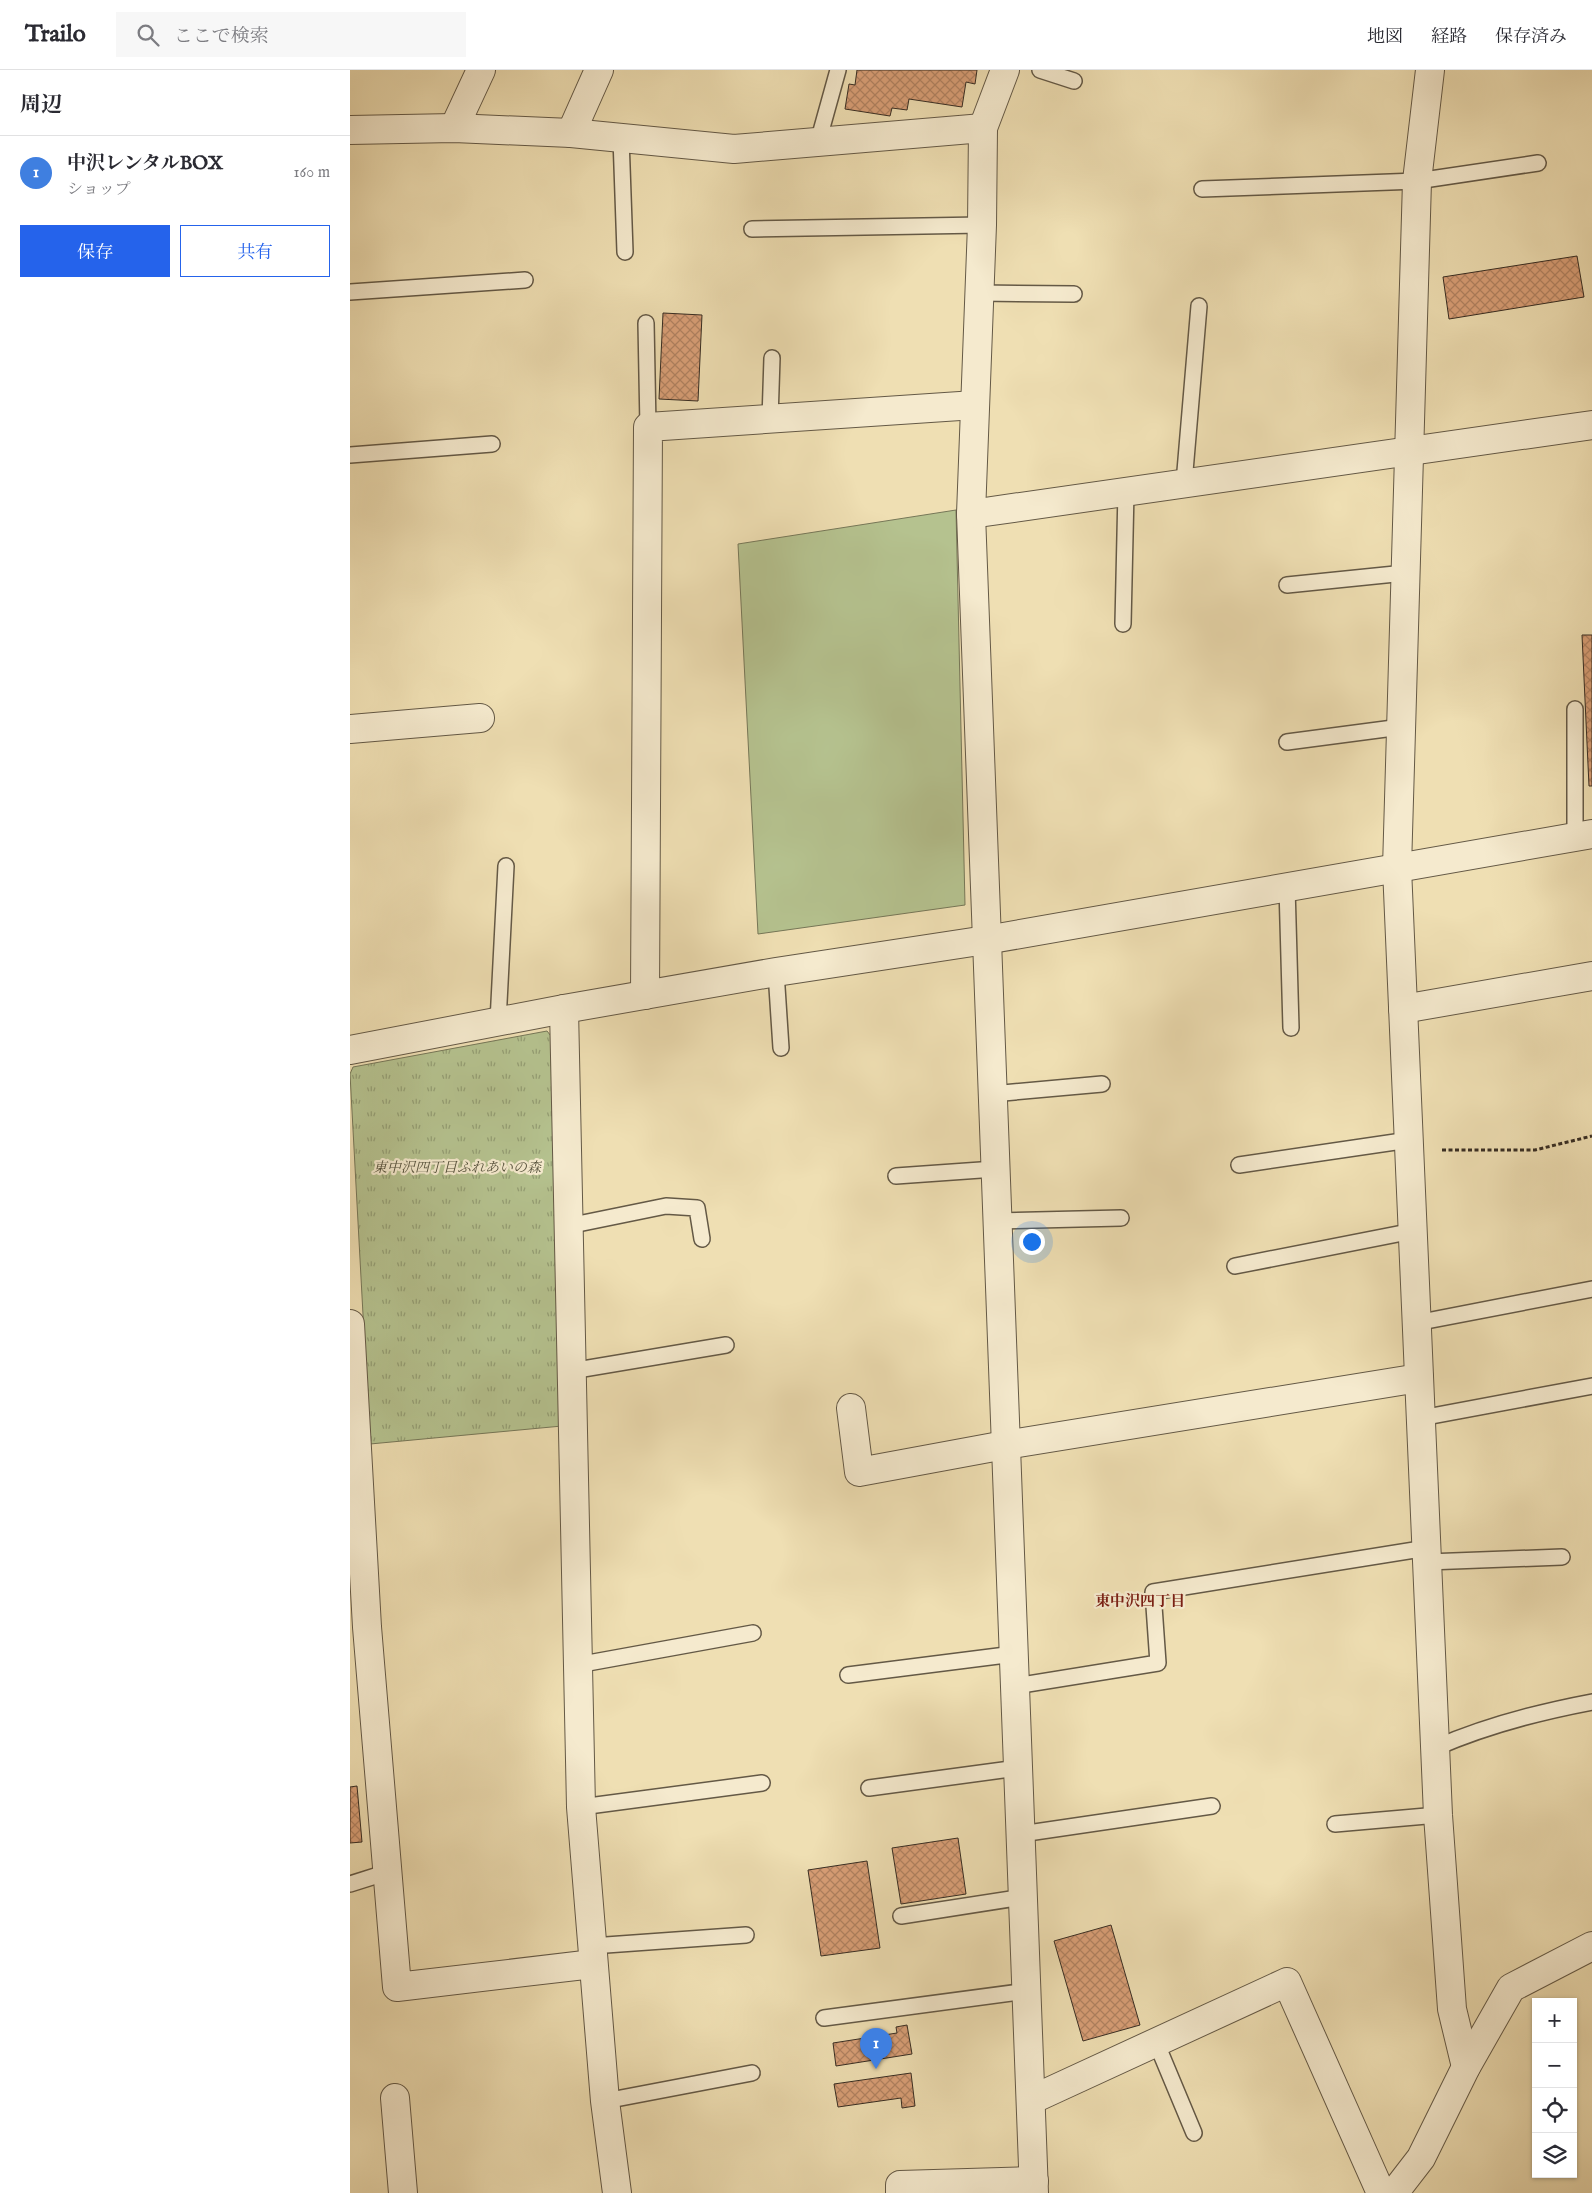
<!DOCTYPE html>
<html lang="ja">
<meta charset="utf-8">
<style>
:root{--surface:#fff;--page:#f7f7f7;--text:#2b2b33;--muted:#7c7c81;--line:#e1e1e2;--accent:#2563eb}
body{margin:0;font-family:"IM FELL English","Noto Serif JP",serif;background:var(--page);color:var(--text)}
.controls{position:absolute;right:15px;bottom:15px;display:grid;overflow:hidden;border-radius:0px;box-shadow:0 1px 4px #0004}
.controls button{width:45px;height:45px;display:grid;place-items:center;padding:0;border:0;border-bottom:1px solid var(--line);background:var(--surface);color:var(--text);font:25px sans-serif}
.you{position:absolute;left:681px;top:1171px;width:18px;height:18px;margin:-12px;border:4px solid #fff;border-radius:50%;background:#1a73e8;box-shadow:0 0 0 8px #1a73e833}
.badge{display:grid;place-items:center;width:32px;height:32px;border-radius:50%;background:var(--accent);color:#fff;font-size:16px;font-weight:700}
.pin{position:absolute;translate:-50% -41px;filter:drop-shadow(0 1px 2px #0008)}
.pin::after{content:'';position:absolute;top:26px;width:18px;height:15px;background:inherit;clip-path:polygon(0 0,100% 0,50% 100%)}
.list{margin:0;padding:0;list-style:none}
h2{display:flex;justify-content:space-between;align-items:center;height:65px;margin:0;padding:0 20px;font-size:21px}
h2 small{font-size:16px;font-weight:400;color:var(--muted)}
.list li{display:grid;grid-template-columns:32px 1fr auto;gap:15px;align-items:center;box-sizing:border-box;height:75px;padding:0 20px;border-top:1px solid var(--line)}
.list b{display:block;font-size:19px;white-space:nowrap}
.list p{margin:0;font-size:16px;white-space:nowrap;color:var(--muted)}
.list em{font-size:16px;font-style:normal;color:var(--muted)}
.actions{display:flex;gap:10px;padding:15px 20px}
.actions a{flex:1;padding:11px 0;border:1px solid var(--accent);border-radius:0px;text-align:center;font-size:18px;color:var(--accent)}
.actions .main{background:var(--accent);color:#fff}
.icon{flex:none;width:28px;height:28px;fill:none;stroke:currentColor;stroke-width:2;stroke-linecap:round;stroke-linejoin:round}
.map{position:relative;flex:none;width:1242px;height:2123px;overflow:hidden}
header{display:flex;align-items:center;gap:30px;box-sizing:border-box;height:70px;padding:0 25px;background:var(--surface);border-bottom:1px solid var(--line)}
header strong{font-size:24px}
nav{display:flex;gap:28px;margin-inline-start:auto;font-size:18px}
.search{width:350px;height:45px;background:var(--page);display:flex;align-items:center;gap:12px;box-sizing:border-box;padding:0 18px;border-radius:0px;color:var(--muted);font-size:19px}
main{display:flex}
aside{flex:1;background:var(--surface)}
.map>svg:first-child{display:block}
.grass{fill:url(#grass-tufts);stroke:#767758}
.pitch{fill:#b5c28f;stroke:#767758}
.building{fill:url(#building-cross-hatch);stroke:#362c22}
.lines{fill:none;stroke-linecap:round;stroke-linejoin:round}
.service-casing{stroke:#645946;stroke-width:18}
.minor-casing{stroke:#645946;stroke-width:30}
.path{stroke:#362c22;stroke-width:3;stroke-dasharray:4 2.5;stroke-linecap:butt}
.service{stroke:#f5eace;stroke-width:15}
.minor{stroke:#f5eace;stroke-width:28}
.labels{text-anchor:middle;stroke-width:4.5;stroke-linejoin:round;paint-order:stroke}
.park-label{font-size:14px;font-style:italic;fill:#56523d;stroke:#f5eace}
.neighbourhood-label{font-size:15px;font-weight:bold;fill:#7a1f14;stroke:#f5eace}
</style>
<header>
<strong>Trailo</strong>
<div class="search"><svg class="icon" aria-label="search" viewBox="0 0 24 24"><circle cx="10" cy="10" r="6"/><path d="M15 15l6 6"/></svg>ここで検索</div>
<nav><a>地図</a><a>経路</a><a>保存済み</a></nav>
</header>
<main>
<aside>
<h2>周辺<small></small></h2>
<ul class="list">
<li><span class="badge" style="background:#3f7fe0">1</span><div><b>中沢レンタルBOX</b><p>ショップ</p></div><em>160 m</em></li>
</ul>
<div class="actions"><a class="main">保存</a><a>共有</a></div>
</aside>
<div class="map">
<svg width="1242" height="2123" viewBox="0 0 1242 2123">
<defs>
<pattern id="grass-tufts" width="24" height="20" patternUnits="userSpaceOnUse" patternTransform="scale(1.25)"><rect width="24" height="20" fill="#b5c28f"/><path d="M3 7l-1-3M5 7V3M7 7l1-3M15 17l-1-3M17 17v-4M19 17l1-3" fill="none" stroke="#949e74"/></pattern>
<pattern id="building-cross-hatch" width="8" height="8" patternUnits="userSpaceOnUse" patternTransform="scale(1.25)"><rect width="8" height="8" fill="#d99f77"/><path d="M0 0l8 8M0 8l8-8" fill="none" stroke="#b18261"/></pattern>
</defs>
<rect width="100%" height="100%" fill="#efdfb3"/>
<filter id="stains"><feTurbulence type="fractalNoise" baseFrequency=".004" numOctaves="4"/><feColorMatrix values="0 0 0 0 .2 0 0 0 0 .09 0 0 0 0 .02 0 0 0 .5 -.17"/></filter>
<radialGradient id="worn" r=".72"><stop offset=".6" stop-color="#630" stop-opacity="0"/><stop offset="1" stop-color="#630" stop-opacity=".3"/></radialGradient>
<path class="grass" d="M197,961L205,971L212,1356L20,1374L0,1004L3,997Z"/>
<path class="pitch" d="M606,440L615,835L408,864L388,474Z"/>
<g class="building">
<path d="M507,0H627L625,14L616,12L612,37L559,29L557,40L542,38L540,46L495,39L499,14L505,15Z"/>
<path d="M1227,186L1234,227L1099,249L1093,207Z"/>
<path d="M313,243L352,245L348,331L309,329Z"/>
<path d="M1232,565H1242V716H1239Z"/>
<path d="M7,1716L12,1772L0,1773V1717Z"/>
<path d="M608,1768L616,1824L551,1834L542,1778Z"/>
<path d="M517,1791L530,1878L471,1886L458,1800Z"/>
<path d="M761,1855L790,1955L733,1971L704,1871Z"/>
<path d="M557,1955L562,1984L486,1996L483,1973L547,1963L546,1957Z"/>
<path d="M561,2003L565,2036L552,2038L551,2028L488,2037L484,2014Z"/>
</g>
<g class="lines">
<g class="service-casing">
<g id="service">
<path d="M690,0L724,11"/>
<path d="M271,68L275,182"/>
<path d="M468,72L488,0"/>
<path d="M852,119L1067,111L1188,93"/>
<path d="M402,159L632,155"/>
<path d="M0,222L175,210"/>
<path d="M629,223L724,224"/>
<path d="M296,253L298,357"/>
<path d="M420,349L422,288"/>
<path d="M0,385L142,374"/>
<path d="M834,413L849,236"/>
<path d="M937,515L1055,503"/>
<path d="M773,554L776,421"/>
<path d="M937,672L1051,657"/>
<path d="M1225,767V639"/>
<path d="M937,817L941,958"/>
<path d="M426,902L431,978"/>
<path d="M148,952L156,796"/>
<path d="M642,1024L752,1014"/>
<path d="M889,1095L1059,1070"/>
<path d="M546,1106L645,1099"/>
<path d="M646,1151L771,1148"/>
<path d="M218,1156L316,1136L347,1138L352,1169"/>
<path d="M885,1196L1063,1161"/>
<path d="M1066,1253L1242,1219"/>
<path d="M221,1301L376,1275"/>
<path d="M1071,1348L1242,1316"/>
<path d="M1077,1492L1212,1487"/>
<path d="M227,1595L403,1563"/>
<path d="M498,1605L664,1584"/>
<path d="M665,1616L808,1593L803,1522L1077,1478"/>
<path d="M1085,1678C1135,1656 1189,1642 1242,1632"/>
<path d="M519,1718L668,1698"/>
<path d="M231,1737L412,1713"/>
<path d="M985,1754L1088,1745"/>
<path d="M671,1764L862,1736"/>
<path d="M0,1814L38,1802"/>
<path d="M551,1846L673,1827"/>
<path d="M242,1876L396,1865"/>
<path d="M474,1948L677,1921"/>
<path d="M806,1972L844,2063"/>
<path d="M255,2031L402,2003"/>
</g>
</g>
<g class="minor-casing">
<g id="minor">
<path d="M655,0L633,58L632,155L621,444L684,2123"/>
<path d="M1080,0L1067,111L1047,798L1088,1745L1102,1939L1116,1997"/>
<path d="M104,58L131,0"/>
<path d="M0,60L104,58L221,63L384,79L633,58"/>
<path d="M221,63L249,0"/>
<path d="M621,444L1242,355"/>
<path d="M0,659L130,648"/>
<path d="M295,925L298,357L625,335"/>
<path d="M214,939L231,1737L255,2031L267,2123"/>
<path d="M1053,939L1242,906"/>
<path d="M0,980L214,939L426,902L636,870L1242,764"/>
<path d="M0,1254L17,1557L47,1917L243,1894"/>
<path d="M501,1338L509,1402L655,1375L1069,1308"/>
<path d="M45,2028L53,2123"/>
<path d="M681,2030L937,1912L1031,2123"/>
<path d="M550,2123V2115L684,2111"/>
<path d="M1044,2123L1071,2088L1116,1997L1161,1918L1242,1876"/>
</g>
</g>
<path class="path" d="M1092,1080H1185L1242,1066"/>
<use href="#service" class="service"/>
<use href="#minor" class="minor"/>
</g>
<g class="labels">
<g class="park-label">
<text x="107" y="1102">東中沢四丁目ふれあいの森</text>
</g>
<g class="neighbourhood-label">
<text x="790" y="1536">東中沢四丁目</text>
</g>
</g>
<rect width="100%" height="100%" filter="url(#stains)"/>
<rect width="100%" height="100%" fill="url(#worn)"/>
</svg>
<div class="controls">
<button>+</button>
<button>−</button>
<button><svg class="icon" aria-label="locate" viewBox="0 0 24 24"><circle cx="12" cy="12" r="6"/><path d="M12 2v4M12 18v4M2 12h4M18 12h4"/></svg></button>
<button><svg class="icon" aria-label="layers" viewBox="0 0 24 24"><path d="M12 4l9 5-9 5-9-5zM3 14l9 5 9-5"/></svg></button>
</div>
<div class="you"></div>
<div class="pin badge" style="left:526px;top:1999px;background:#3f7fe0">1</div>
</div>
</main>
